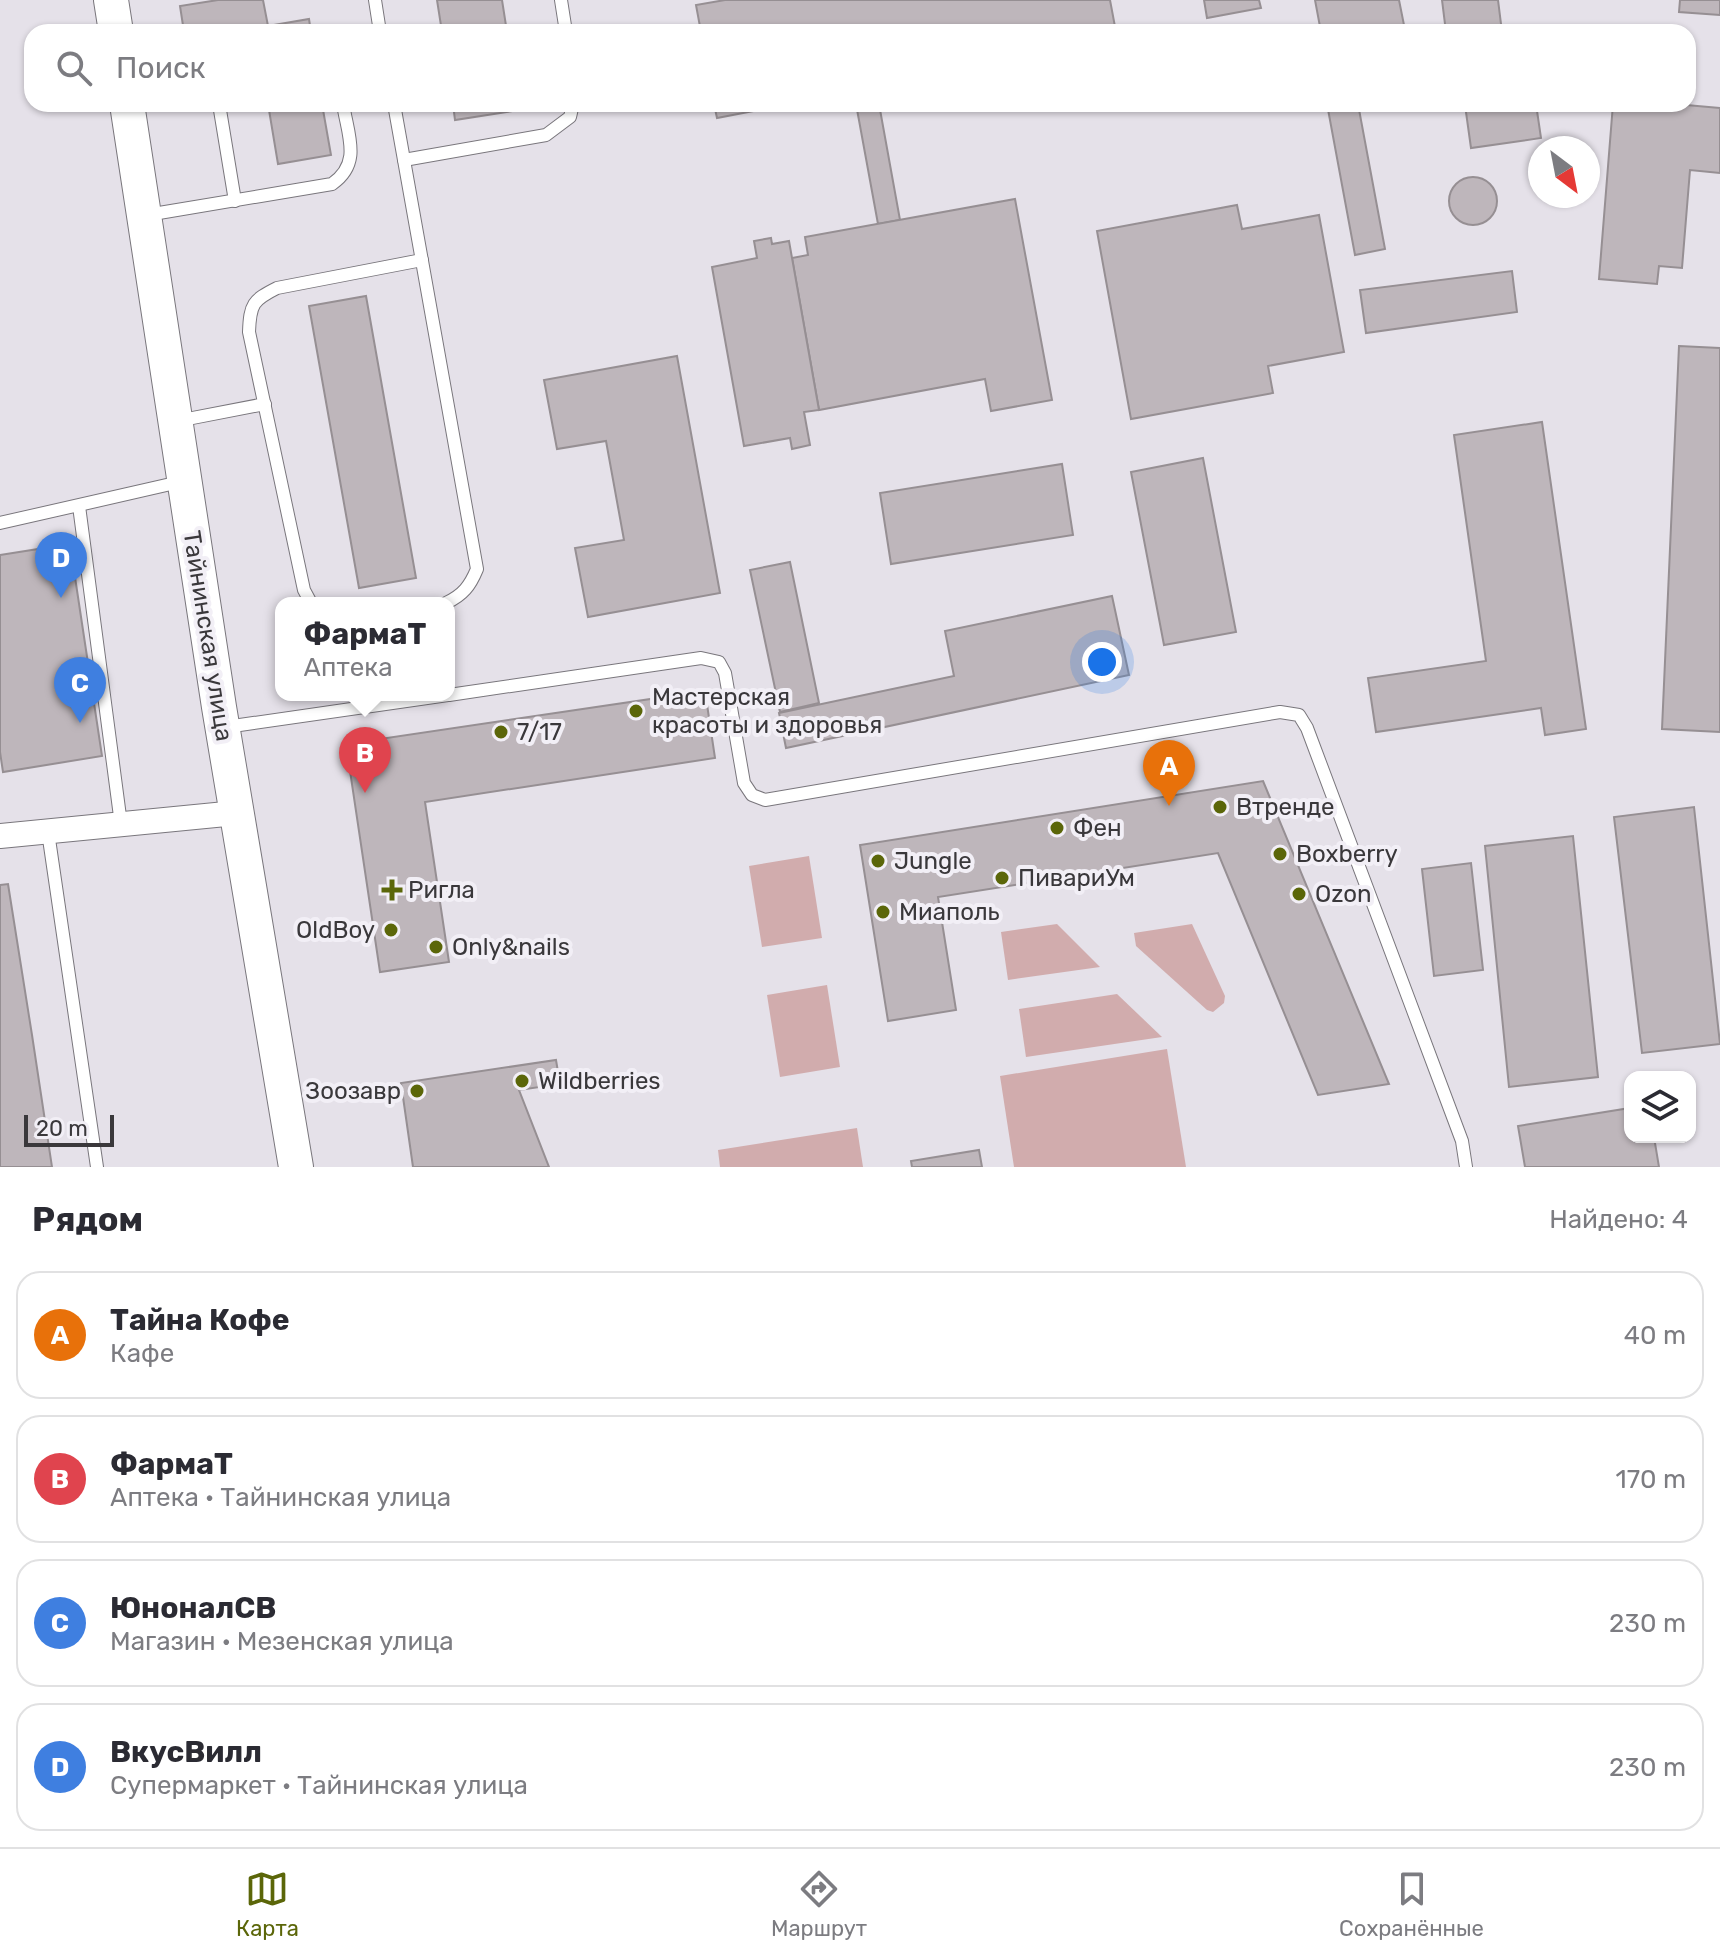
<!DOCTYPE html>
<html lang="ru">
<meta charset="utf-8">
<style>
:root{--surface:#fff;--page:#f2f2f3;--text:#2b2b33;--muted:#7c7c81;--line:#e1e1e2;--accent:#5b6609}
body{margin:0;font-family:Rubik,sans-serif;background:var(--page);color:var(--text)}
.controls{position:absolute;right:24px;bottom:24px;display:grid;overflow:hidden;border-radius:16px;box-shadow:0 2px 6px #0004}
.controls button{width:72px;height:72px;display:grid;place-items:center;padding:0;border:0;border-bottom:2px solid var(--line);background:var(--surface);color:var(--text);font:40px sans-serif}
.compass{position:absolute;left:1528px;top:136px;width:72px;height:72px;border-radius:50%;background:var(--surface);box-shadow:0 2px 6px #0004;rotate:148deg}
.scale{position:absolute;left:24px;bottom:20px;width:90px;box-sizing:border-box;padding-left:8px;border:4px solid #3a383b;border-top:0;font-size:22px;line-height:28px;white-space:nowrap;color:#3a383b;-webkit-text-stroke:6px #f2eff6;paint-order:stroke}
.you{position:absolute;left:1102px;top:662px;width:28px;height:28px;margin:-20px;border:6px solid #fff;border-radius:50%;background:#1a73e8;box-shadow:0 0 0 12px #1a73e833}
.badge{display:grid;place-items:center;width:52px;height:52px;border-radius:50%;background:var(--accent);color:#fff;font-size:26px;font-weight:700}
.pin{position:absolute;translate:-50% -66px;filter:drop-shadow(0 2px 4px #0008)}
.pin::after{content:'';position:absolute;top:42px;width:28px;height:24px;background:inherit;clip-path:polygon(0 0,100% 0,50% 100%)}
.popup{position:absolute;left:275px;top:597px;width:180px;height:104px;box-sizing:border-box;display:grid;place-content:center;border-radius:16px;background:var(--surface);filter:drop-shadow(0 2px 6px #0005);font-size:26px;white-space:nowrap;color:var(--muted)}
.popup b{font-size:30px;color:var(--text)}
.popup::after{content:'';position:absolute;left:50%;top:100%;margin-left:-16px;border:16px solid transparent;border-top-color:var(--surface)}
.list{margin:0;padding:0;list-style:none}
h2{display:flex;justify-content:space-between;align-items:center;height:104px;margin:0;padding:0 32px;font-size:34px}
h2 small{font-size:26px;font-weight:400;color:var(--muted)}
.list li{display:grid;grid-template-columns:52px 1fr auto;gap:24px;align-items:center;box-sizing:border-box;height:128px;margin:0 16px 16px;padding:0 16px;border:2px solid var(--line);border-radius:24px}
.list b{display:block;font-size:30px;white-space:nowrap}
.list p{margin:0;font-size:26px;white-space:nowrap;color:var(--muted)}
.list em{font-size:26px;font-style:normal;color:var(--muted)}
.icon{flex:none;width:44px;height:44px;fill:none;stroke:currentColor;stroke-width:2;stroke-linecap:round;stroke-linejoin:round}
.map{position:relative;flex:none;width:1720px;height:1167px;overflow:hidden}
.search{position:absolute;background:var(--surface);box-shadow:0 2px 6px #0004;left:24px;right:24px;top:24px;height:88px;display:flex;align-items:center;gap:20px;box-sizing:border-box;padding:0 28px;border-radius:24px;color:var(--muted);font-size:30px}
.sheet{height:680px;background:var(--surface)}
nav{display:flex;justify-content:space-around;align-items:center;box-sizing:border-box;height:112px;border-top:2px solid var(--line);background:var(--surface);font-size:22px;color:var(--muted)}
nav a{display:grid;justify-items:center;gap:4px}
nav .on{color:var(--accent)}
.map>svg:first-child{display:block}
.green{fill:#d1acad}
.building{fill:#beb6bb;stroke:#968f93;stroke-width:2}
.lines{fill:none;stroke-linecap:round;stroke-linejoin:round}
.lane-casing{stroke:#79767c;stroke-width:14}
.street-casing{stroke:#79767c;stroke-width:26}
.secondary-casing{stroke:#79767c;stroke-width:36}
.lane{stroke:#fff;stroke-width:12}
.street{stroke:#fff;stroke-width:24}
.secondary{stroke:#fff;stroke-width:34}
.poi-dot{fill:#5b6609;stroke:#f2eff6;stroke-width:3}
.labels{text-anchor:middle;stroke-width:8;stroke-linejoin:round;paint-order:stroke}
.street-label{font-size:24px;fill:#3a383b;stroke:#f2eff6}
.poi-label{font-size:24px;fill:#3a383b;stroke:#f2eff6;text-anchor:start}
</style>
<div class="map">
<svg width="1720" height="1167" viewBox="0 0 1720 1167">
<rect width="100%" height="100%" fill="#e5e1e9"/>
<g class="green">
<path d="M809,856L822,938L762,947L749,866Z"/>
<path d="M1057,924L1100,967L1008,980L1001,932Z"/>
<path d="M1192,924L1225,996L1224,1003L1213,1012L1207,1010L1136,946L1134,933Z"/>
<path d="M827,985L840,1067L780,1077L767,995Z"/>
<path d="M1117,994L1162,1037L1026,1057L1019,1009Z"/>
<path d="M1167,1049L1186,1167H1014L1000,1076Z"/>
<path d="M857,1128L863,1167H720L718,1150Z"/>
</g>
<g class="building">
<path d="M218,0H263L268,26L231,32H184L180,6Z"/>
<path d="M437,0H502L507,32H442Z"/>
<path d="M725,0H1110L1116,32H701L696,5Z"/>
<path d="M1204,0H1259L1261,8L1207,18Z"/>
<path d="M1315,0H1399L1405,30L1321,32Z"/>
<path d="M1442,0H1498L1502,32H1446Z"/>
<path d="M1680,0H1720V15L1679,12Z"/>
<path d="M309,19L311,32H257L256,28Z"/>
<path d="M268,104H322L331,155L278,164Z"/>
<path d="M453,104H519V110L455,120Z"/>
<path d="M714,104H790L717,118Z"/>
<path d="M856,104H879L900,220L878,224Z"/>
<path d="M1327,104H1358L1385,249L1355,255Z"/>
<path d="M1536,104L1541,138L1471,148L1465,105Z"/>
<path d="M1613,104H1675L1720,108V173L1690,170L1682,268L1659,266L1657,284L1599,279Z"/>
<circle cx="1473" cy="201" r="24"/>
<path d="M1015,199L1052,400L991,411L985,379L819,410L792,258L808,255L805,237Z"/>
<path d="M1237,205L1242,229L1319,215L1344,352L1268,366L1273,393L1131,419L1097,231Z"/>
<path d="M771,238L772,244L789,241L819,410L804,412L810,445L792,449L790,438L744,446L712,267L757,258L754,241Z"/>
<path d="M1512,271L1517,312L1366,333L1360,290Z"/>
<path d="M366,296L416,578L359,588L309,306Z"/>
<path d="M1679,346L1720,348V732L1662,729Z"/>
<path d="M677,356L720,593L588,617L575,548L624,540L606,441L557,449L544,380Z"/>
<path d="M1542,422L1586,729L1545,735L1541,708L1376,732L1368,678L1486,661L1454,435Z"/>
<path d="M1203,458L1236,632L1164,645L1131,472Z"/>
<path d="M1062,464L1073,535L891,564L880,493Z"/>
<path d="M70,544L102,756L3,772L0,752V555Z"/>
<path d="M790,562L819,703L780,712L750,570Z"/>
<path d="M1112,596L1129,675L786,748L779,713L954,676L945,631Z"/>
<path d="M705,691L715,758L425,802L449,962L380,972L346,744Z"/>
<path d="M1263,781L1389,1084L1318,1095L1218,853L938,897L956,1010L888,1021L860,845Z"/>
<path d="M1694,807L1720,1044L1642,1053L1614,817Z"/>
<path d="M1573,836L1598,1077L1509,1087L1485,846Z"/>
<path d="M1471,863L1483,970L1434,976L1422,869Z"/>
<path d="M8,884L32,1035L52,1167H0V885Z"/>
<path d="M556,1060L560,1084L519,1090L549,1167H413L401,1083Z"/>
<path d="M1630,1108V1137H1654L1659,1167H1525L1518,1126Z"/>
<path d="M979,1150L982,1167H912L911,1161Z"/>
</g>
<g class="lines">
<g class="lane-casing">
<g id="lane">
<path d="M375,0L380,32"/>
<path d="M561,0L566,32"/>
<path d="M219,104L235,201"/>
<path d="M394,104L477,569C470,586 463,595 446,603"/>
<path d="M404,160L546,135L570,117L573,104"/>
<path d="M147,215L332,184C362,163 348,136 343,104"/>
<path d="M177,421L265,404"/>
<path d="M79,506L121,824"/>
<path d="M0,523L184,481"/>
<path d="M311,603L304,590L249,332C250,304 253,300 277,288L422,260"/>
<path d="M449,695L701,658L719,662L725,673L744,783L752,795L765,800L1280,712L1299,715L1307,728L1462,1141L1466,1167"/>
<path d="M226,727L448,695"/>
<path d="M48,832L97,1167"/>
</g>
</g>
<g class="street-casing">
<path id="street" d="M0,836L236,813"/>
</g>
<g class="secondary-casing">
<g id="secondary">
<path d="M111,0L116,32"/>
<path d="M127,104L219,707L296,1167"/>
</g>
</g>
<use href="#lane" class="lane"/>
<use href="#street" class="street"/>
<use href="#secondary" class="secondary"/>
</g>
<g class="poi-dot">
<circle cx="636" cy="711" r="8"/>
<circle cx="501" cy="732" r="8"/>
<circle cx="1220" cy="807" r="8"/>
<circle cx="1057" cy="828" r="8"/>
<circle cx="1280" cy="854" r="8"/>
<circle cx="878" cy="861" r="8"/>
<circle cx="1002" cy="878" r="8"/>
<path d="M388 878h8v8h8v8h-8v8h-8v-8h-8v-8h8z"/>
<circle cx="1299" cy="894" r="8"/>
<circle cx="883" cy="912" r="8"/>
<circle cx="391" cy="930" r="8"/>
<circle cx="436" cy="947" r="8"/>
<circle cx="522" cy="1081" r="8"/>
<circle cx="417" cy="1091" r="8"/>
</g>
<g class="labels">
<g class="street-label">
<text transform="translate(208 636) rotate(81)" y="8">Тайнинская улица</text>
</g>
<g class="poi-label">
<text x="652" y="705">Мастерская<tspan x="652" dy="28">красоты и здоровья</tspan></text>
<text x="517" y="740">7/17</text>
<text x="1236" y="815">Втренде</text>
<text x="1073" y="836">Фен</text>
<text x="1296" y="862">Boxberry</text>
<text x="894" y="869">Jungle</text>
<text x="1018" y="886">ПивариУм</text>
<text x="408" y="898">Ригла</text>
<text x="1315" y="902">Ozon</text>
<text x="899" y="920">Миаполь</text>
<text x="375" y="938" text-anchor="end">OldBoy</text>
<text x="452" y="955">Only&amp;nails</text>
<text x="538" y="1089">Wildberries</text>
<text x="401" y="1099" text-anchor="end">Зоозавр</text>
</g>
</g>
</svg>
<div class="controls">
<button><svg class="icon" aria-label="layers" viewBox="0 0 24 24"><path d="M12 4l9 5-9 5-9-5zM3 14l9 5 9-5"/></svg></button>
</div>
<svg class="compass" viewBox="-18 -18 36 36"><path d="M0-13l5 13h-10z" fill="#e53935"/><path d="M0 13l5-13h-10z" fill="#7c7c81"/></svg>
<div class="scale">20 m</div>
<div class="you"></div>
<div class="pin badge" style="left:1169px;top:806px;background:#e8710a">A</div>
<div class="pin badge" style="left:365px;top:793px;background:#e0444e">B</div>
<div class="popup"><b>ФармаТ</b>Аптека</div>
<div class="pin badge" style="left:80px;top:723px;background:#3f7fe0">C</div>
<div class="pin badge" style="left:61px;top:598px;background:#3f7fe0">D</div>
<div class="search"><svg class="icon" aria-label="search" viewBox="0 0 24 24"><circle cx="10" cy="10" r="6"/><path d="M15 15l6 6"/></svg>Поиск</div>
</div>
<section class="sheet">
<h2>Рядом<small>Найдено: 4</small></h2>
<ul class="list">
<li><span class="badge" style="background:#e8710a">A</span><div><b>Тайна Кофе</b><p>Кафе</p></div><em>40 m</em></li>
<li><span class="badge" style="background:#e0444e">B</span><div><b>ФармаТ</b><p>Аптека · Тайнинская улица</p></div><em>170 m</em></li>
<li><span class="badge" style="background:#3f7fe0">C</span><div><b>ЮноналСВ</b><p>Магазин · Мезенская улица</p></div><em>230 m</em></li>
<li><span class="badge" style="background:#3f7fe0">D</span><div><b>ВкусВилл</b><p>Супермаркет · Тайнинская улица</p></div><em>230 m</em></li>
</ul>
</section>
<nav>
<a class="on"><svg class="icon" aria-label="map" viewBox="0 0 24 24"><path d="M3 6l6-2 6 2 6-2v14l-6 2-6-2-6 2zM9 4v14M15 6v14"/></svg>Карта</a>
<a><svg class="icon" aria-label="directions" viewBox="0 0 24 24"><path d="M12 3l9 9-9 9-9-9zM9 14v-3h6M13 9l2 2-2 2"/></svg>Маршрут</a>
<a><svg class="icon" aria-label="saved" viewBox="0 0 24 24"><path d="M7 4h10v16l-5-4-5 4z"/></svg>Сохранённые</a>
</nav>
